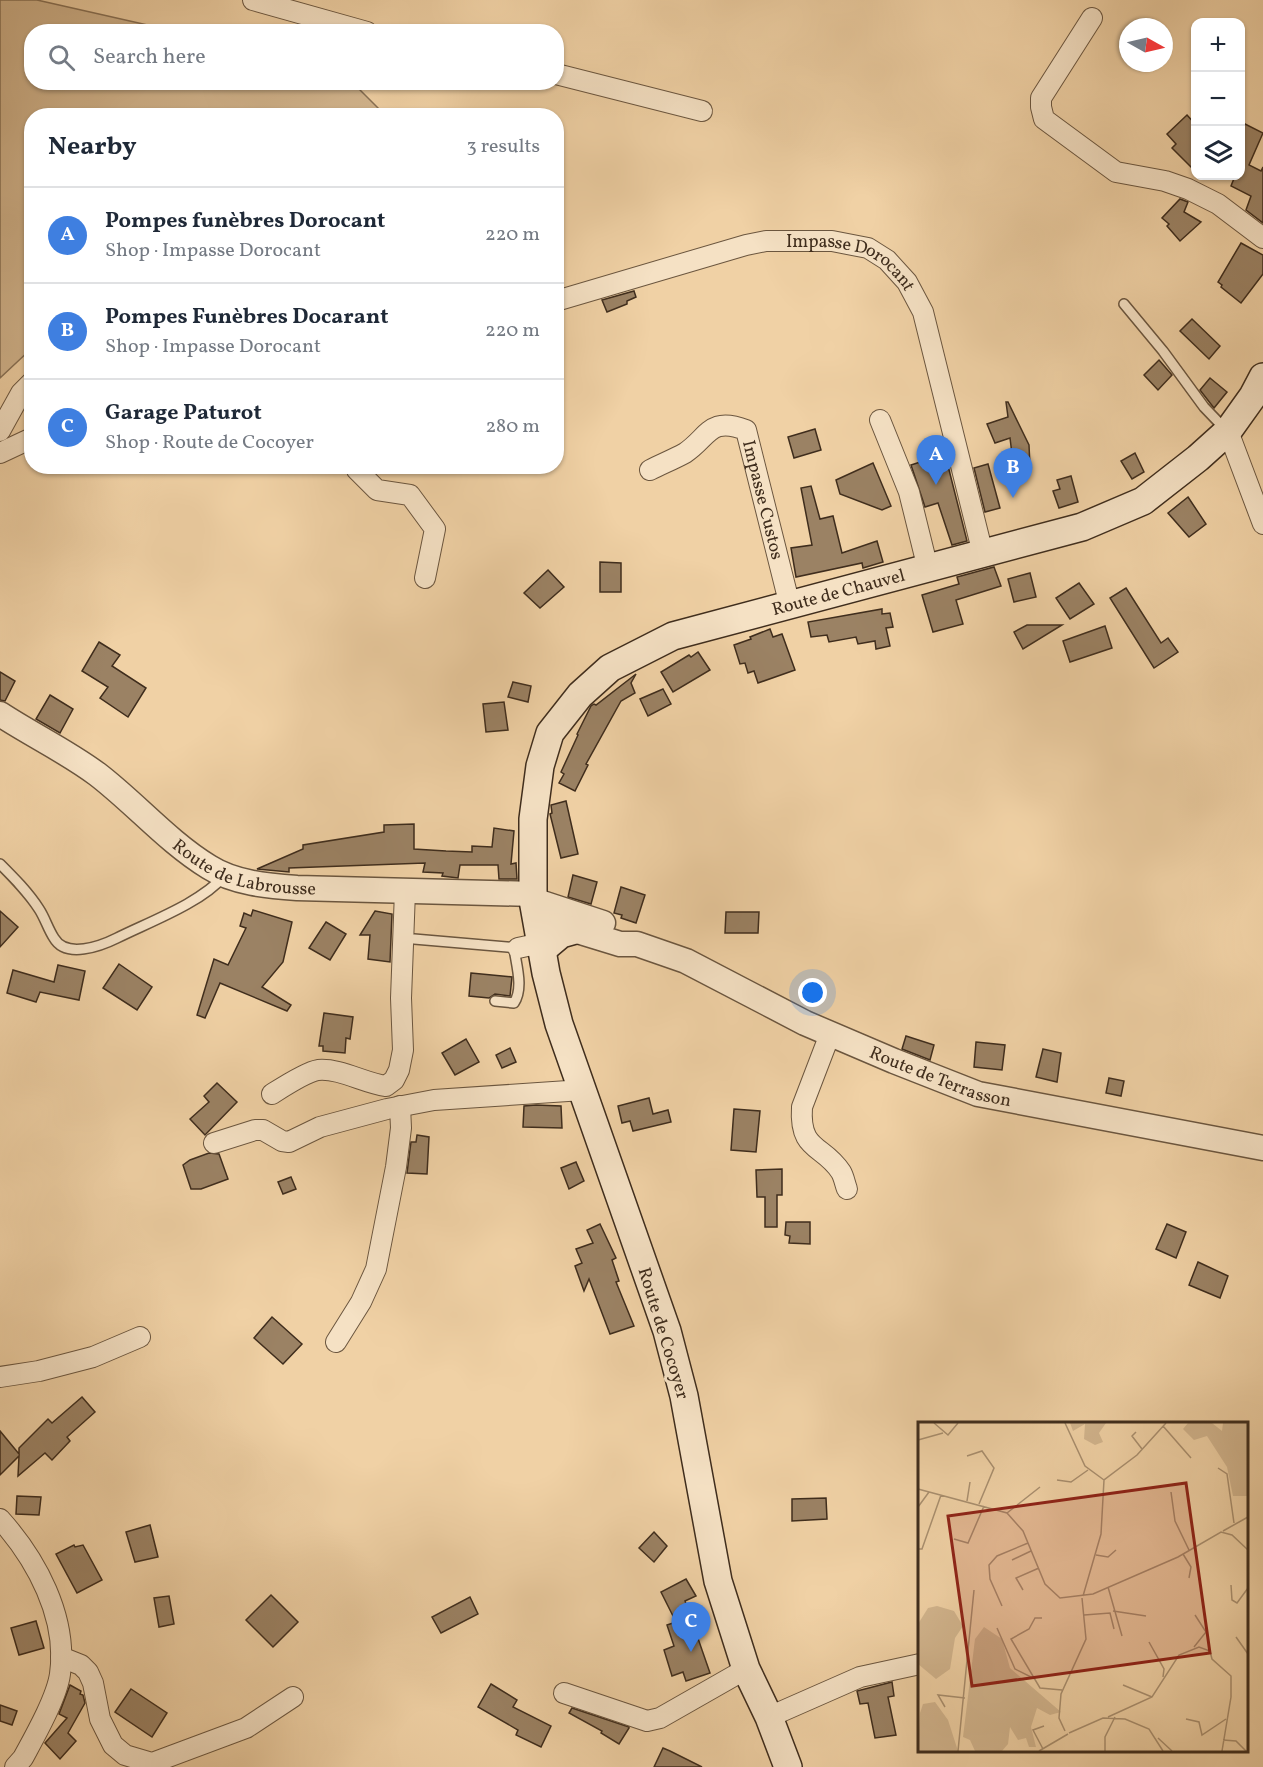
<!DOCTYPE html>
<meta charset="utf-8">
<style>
:root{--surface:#fff;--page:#f6f6f7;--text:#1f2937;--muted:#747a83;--line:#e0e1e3;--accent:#8f2418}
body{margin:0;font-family:Vollkorn,serif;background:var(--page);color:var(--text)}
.controls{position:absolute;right:18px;top:18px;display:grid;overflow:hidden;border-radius:12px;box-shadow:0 2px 4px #0004}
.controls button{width:54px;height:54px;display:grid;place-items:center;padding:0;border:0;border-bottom:2px solid var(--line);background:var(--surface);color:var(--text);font:30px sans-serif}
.compass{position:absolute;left:1119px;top:18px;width:54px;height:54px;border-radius:50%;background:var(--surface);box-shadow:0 2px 4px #0004;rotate:98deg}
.you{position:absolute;left:813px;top:993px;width:21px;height:21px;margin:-15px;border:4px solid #fff;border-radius:50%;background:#1a73e8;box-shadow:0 0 0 9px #1a73e833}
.badge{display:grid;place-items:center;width:39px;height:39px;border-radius:50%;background:var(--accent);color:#fff;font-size:20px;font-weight:700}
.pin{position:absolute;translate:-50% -50px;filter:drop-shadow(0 2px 3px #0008)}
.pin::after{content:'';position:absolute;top:32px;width:21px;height:18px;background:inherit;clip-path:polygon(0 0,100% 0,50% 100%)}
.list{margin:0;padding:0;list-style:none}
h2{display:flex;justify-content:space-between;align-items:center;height:78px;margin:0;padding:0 24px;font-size:26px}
h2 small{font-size:20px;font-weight:400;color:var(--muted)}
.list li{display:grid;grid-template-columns:39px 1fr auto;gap:18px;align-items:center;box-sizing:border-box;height:96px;padding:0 24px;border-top:2px solid var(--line)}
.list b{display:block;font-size:22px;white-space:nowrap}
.list p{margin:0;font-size:20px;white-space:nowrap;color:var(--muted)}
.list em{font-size:20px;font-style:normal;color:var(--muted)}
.icon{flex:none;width:33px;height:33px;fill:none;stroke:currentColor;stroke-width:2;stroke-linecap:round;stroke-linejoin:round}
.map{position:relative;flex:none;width:1263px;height:1767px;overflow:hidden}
.search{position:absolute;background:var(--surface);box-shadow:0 2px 4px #0004;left:24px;top:24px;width:540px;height:66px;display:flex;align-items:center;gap:15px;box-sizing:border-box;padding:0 21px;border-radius:24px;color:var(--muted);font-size:22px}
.panel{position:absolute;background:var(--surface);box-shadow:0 2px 4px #0004;left:24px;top:108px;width:540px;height:366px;border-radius:24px}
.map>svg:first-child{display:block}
.green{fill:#d2b58e;stroke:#887156;stroke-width:1.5}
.building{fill:#9b8264;stroke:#3f2d1d;stroke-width:1.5}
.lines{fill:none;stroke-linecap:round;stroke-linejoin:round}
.service-casing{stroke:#6b563f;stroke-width:12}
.minor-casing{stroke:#6b563f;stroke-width:22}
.tertiary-casing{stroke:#6b563f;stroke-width:27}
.secondary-casing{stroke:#3f2d1d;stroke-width:30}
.service{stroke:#f5e1c4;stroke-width:9}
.minor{stroke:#f5e1c4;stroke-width:20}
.tertiary{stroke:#f5e1c4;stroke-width:24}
.secondary{stroke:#f5e1c4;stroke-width:27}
.labels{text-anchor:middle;stroke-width:6;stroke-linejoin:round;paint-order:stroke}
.street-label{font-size:18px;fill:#3f2d1d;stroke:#f5e1c4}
.inset-road{fill:none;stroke:#a98f6f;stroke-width:1.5}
.view{fill:#8f2418;fill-opacity:0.15;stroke:#8f2418;stroke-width:3}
.inset-edge{fill:none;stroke:#3f2d1d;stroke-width:3}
</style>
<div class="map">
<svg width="1263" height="1767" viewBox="0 0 1263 1767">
<rect width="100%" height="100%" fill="#f0d1a5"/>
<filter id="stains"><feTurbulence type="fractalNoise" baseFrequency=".00333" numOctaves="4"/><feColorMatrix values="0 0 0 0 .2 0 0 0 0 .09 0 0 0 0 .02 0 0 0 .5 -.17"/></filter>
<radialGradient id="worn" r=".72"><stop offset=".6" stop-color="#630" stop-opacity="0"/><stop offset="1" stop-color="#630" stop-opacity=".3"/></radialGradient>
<path class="green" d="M0,0H37L174,31L32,32V82L353,83L385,115L32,116L31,349L0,378Z"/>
<g class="building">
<path d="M1187,115L1196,125V172L1172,148L1176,144L1167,134Z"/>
<path d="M1245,124L1263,133L1249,165L1261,171L1263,167V223L1246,210L1251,196L1231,186L1235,176H1240V133Z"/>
<path d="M1180,199L1188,202L1184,212L1201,222L1180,241L1167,226L1169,224L1162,218Z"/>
<path d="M1241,243L1263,255V274L1241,303L1221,287L1222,285L1218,282Z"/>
<path d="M634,291L636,297L627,301V304L607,312L602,300Z"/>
<path d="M1192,319L1220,346L1209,359L1180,331Z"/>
<path d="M1159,360L1172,375L1158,390L1144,375Z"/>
<path d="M1210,378L1227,392L1214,408L1200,390Z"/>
<path d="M1006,402H1008L1029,445L1030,467L1014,470L1010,438L995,443L987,424L1008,417Z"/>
<path d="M815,429L821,450L794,458L788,437Z"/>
<path d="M1135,453L1144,472L1132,479L1121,461Z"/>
<path d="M945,454L967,541L952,545L938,503L925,507L911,465Z"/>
<path d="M873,463L891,506L882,510L840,494L836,480Z"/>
<path d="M988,464L1000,508L985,512L974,468Z"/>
<path d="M1071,476L1078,502L1059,508L1053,491L1060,489L1057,480Z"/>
<path d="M811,486L820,519L833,516L842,553L877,541L883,562L863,568L862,563L796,577L791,548L812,545L801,488Z"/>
<path d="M1188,497L1206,524L1189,537L1168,513Z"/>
<path d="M600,562L621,563V592H600Z"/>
<path d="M994,567L1001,586L956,600L963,624L933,632L922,595L959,584L957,577Z"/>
<path d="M548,570L564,587L540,608L524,593Z"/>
<path d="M1030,573L1036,597L1014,602L1008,579Z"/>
<path d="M1079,583L1094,604L1070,619L1056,598Z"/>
<path d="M1126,588L1161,643L1168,638L1178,652L1154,668L1110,598Z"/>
<path d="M882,609V614L890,613L893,627L886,628L890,646L876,649L875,641L858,644L856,637L829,642L827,635L811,637L808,622Z"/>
<path d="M1027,625H1062L1023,649L1014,632Z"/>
<path d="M1105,626L1112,648L1070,662L1063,641Z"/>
<path d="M770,629L773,637L782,634L795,670L758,683L754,671L748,673L745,663L740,664L734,645L751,639L750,637Z"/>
<path d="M99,642L120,655L112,666L146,688L128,717L100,698L108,687L82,671Z"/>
<path d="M698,652L710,670L673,692L661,672L689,655L691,657Z"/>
<path d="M0,672L15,681L5,701L0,700Z"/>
<path d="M636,674L631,683L635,693L621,701L586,764L588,765L575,791L559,783L564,774L561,772L578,735L577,734L591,706L594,704L596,705Z"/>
<path d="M513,682L531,686L528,702L508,697Z"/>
<path d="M663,689L671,704L648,716L640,699Z"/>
<path d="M50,695L73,709L60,733L36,719Z"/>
<path d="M504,702L508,730L486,732L483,704Z"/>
<path d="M566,801L578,854L561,858L550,814L552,813L551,805Z"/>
<path d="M414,824V849L446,851L472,852V846L492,847L494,828L514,831L511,864L516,863L517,879H499L498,865H460L458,878L442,876L443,873L423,872L425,863L289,868V872L257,869L303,849V845L384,832V825Z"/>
<path d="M573,875L597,882L591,904L568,897Z"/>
<path d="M621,887L645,895L636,923L621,918L622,915L614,913Z"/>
<path d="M253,910L292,922L283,962L262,987L291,1005L287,1011L220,983L205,1018L197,1015L214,959L228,965L246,928L240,926L244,913L251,916Z"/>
<path d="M0,911L18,927L0,947Z"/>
<path d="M375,911L392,914L390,962L368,959L370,935H360Z"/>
<path d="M726,912H759L758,933H725Z"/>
<path d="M326,922L346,934L330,960L309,948Z"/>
<path d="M119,964L152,987L137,1010L103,988Z"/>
<path d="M58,965L85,971L79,1000L40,992L36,1002L7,993L13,970L54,982Z"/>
<path d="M471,973L512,977L510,996L495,994L489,998L469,996Z"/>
<path d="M324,1013L353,1017L350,1039L346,1038L345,1053L323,1051V1046H319Z"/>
<path d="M906,1036L934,1045L930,1060L902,1049Z"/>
<path d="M466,1039L479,1062L455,1075L442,1053Z"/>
<path d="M976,1042L1005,1045L1002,1070L974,1067Z"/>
<path d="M510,1048L516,1062L502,1068L496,1055Z"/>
<path d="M1043,1049L1061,1053L1057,1082L1036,1077Z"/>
<path d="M1109,1078L1124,1081L1121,1096L1106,1093Z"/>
<path d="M217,1083L237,1102L205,1135L190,1119L209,1102L204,1096Z"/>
<path d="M649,1098L653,1114L668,1110L671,1122L633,1131L630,1121L622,1123L618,1106Z"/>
<path d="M536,1105L561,1106L562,1128L523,1127L524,1106Z"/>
<path d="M734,1109L760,1111L756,1152L731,1150Z"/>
<path d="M417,1135L429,1137L427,1174L407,1173L411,1142H416Z"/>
<path d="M209,1153L219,1154L228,1179L201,1189H191L183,1165L190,1160Z"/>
<path d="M576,1162L584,1181L569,1189L561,1168Z"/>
<path d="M782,1169V1195H777V1227H765V1197H757L756,1170Z"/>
<path d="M291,1177L296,1189L283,1194L278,1182Z"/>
<path d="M786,1222H810V1244L789,1243L790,1236L785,1235Z"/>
<path d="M600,1224L616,1258L612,1260L619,1281L616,1282L634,1326L610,1334L589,1279L584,1291L575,1266L582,1263L576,1249L593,1243L587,1230Z"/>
<path d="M1167,1224L1186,1232L1176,1258L1156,1249Z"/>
<path d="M1198,1262L1228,1276L1220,1298L1189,1285Z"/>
<path d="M272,1317L302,1344L283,1364L254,1338Z"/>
<path d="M82,1397L95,1412L67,1437L70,1441L52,1460L45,1453L18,1476L19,1456L0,1475V1431L19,1454V1448L48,1419L52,1423Z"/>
<path d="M17,1496L41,1497L39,1515L16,1514Z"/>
<path d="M826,1498L827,1519L792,1521V1499Z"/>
<path d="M150,1525L158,1557L135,1562L126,1532Z"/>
<path d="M654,1532L667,1546L654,1562L639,1548Z"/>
<path d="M74,1545L75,1547L83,1545L102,1580L77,1593L56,1554Z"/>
<path d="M686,1579L696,1596L685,1601L710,1673L686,1681L683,1672L672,1676L664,1650L674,1646L667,1625L676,1622L661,1592Z"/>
<path d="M271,1595L298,1622L273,1647L246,1620Z"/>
<path d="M169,1596L174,1624L159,1627L154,1598Z"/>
<path d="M470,1597L478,1614L441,1633L432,1617Z"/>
<path d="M36,1621L44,1648L19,1655L11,1628Z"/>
<path d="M892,1682L894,1696L888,1697L896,1735L875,1738L868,1703L860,1704L857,1691Z"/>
<path d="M491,1684L517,1700L513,1707L551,1726L541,1747L516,1735L518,1730L478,1707Z"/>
<path d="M70,1685L81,1691L80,1694L83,1695L85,1703L68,1733L76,1741L60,1759L45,1743L67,1718L59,1714Z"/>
<path d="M131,1689L167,1713L152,1737L115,1712Z"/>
<path d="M0,1705L17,1711L12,1725L0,1721Z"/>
<path d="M572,1708L629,1727V1728L619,1744L601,1733L602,1731L569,1713Z"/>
<path d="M663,1748L670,1751L702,1767H654Z"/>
</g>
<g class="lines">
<g class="service-casing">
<g id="service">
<path d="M1124,304L1163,351L1204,407L1226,430"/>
<path d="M0,864C14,878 28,892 39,909C45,918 48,929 54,938C66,959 101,946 117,938C149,922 201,903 224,876"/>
<path d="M414,939L518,948"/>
<path d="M495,1001L514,1003C524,988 516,964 514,948"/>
</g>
</g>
<g class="minor-casing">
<g id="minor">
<path d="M253,0L367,32"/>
<path d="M1092,18L1041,98V107L1044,119L1116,172L1165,181L1188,189L1218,204L1263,238"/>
<path d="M556,74L702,111"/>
<path id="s1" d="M556,301L746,245L766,241H832L868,248L887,260L907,282L923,312L983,554"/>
<path d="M880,420L909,492L928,569"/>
<path d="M0,431L21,393L32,382"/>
<path d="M1228,431L1263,524"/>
<path d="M0,453L32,438"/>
<path d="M356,466L357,470L377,490L410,495L435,529L425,578"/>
<path id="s2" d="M650,470C662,464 674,459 685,453C709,437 709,416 746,430L790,606"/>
<path d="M518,948L541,943"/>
<path d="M830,1034L802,1107C799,1152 823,1144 841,1172C844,1177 845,1184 847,1189"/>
<path d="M272,1094C283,1087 306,1072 318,1070C340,1068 364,1083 386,1086L394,1080L399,1070L403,1050L401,998L405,891"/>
<path d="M214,1143L255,1130H263L282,1141L289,1142L320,1127L387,1109L434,1100L583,1090"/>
<path d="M336,1342L361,1302L376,1269L396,1167L401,1128L400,1106"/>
<path d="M0,1377L39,1371L93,1357L140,1337"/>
<path d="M0,1519C36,1559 68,1617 60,1674C57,1697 35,1736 23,1758L15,1767"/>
<path d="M61,1657L81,1665L88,1672L93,1683L100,1719L113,1745L125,1755L152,1763L246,1728L293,1697"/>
<path d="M564,1693L647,1721L660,1718L746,1669"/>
<path d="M769,1717L860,1677L920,1664"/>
</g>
</g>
<g class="tertiary-casing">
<g id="tertiary">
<path id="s3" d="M0,714C32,735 66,751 97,774C135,803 168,842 209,867C234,883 268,886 297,888L533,894"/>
<path d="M533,900L603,923"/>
<path id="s4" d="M558,925L620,944H637L686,961L805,1023L894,1061L978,1094L1263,1148"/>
</g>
</g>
<g class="secondary-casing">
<g id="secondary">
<path d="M542,950L561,934L575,930"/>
<path id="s5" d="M788,1767L769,1717L746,1669L718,1581L684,1396L667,1331L559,1024L546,973L533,900V819L540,766L550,733L580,695L610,668L673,636L1082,527L1143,501L1198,458L1228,431L1253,396L1263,377"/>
</g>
</g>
<use href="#service" class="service"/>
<use href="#minor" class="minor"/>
<use href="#tertiary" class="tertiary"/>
<use href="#secondary" class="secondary"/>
</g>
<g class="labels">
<g class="street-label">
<text dy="6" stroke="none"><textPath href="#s1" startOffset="310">Impasse Dorocant</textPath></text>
<text dy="6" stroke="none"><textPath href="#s2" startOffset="182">Impasse Custos</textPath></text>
<text dy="6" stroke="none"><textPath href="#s5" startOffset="1406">Route de Chauvel</textPath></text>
<text dy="6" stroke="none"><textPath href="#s3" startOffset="294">Route de Labrousse</textPath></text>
<text dy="6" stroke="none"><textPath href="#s4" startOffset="414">Route de Terrasson</textPath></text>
<text transform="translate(664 1333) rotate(73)" y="6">Route de Cocoyer</text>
</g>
</g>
<g transform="translate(918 1422)">
<rect width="330" height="330" fill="#f0d1a5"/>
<path d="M188,1L181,11L185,20L177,23L166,17L167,2L155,9L152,1ZM270,1H294L304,9L305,1H330V74H315L309,45L289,14L276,18L265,7ZM19,184L36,189L45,204L37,216L32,247L18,257L0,242V202L10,186ZM66,205L84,217L92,246L143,290L132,293L119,286L113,305L118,325H111L108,316L100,318L92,305L90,322L84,329H57L52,318L45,315L57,217ZM17,280L30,298L40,329H0L2,291L5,282Z" fill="#d2b58e"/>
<path class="inset-road" d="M16,1L30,13L40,1M147,1L167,44L186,58M245,4L273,36M218,10L214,14L224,27M0,18L25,11M49,34L64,29L76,46L61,82M300,46L309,52L316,101M139,58L153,60L170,48M0,67L89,91L105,109L127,162L142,176L175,172L260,135L303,110L314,113L330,128M253,70L257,99L271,128M49,79L52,60M0,85L11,70M89,91L122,65M305,109L330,95M36,117L50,121L66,84M0,127H4L23,73M265,132L273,145L271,156M178,133L190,135L198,128M94,138L113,129M313,163L314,178L319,181L330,166M190,165L204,214M105,168L98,156L121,146M165,174L183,112L186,58L219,33L248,1M84,184L72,157L71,143L79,134L110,121M195,189L228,194M166,193L192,191L196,207M124,196H117L111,207L93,217L122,266L144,268M79,206L97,247L117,257M318,215L330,232M231,220L246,247L245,255M276,225L288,210L277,193M205,263L234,275M27,285L20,273L47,276M190,295L234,275L261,233L281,225L292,229L294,237L313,254V275L304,329M268,297L281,300L284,313L308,297M147,309L141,296L143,272L168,217L164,176M151,311L185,296L207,297L231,307L245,329M240,316L254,329M305,318L318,319L328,329M125,327L115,308L126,304M40,329L56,168M121,329L150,312M187,329V315L197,295"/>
<path class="view" d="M268,61L292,231L54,264L30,94Z"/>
<rect width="330" height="330" class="inset-edge"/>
</g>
<rect width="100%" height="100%" filter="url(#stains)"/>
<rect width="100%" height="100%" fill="url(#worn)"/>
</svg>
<div class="controls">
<button>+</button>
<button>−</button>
<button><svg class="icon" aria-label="layers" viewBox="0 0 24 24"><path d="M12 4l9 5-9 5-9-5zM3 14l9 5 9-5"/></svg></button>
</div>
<svg class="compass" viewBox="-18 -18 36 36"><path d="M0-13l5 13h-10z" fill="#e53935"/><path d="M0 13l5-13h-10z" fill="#747a83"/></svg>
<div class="you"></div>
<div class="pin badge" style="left:936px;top:485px;background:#3f7fe0">A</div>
<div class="pin badge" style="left:1013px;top:498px;background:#3f7fe0">B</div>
<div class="pin badge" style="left:691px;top:1652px;background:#3f7fe0">C</div>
<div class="search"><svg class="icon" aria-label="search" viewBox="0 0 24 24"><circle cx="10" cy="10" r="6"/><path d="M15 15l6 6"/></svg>Search here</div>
<section class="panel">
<h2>Nearby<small>3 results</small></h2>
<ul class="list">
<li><span class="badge" style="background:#3f7fe0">A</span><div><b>Pompes funèbres Dorocant</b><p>Shop · Impasse Dorocant</p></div><em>220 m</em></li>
<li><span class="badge" style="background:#3f7fe0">B</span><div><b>Pompes Funèbres Docarant</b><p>Shop · Impasse Dorocant</p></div><em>220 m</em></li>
<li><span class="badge" style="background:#3f7fe0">C</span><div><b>Garage Paturot</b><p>Shop · Route de Cocoyer</p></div><em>280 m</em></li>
</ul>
</section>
</div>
